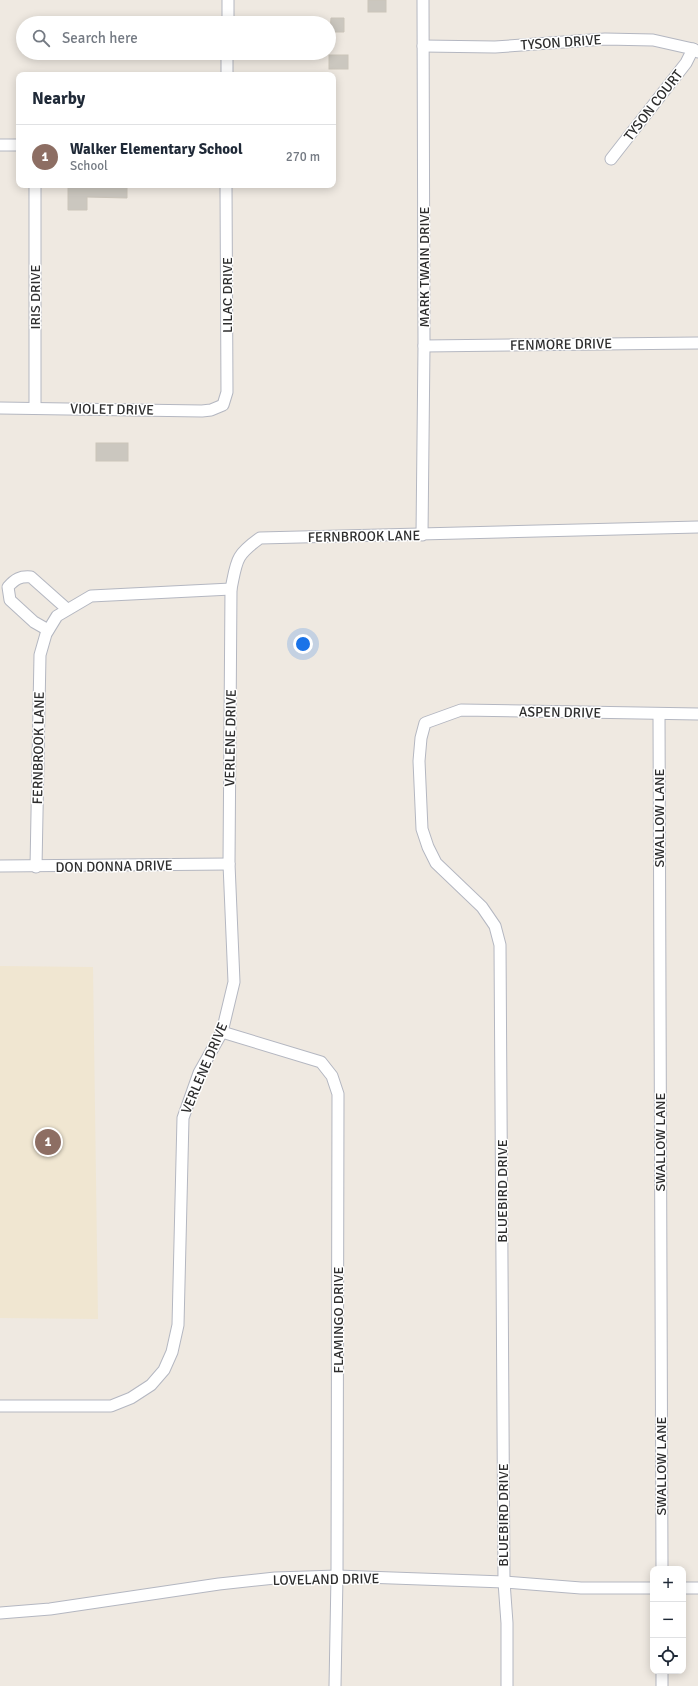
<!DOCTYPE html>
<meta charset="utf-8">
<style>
:root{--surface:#fff;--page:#f6f6f7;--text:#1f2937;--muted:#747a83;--line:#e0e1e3;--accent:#4264fb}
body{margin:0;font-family:Signika,sans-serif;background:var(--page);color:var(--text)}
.controls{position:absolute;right:12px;bottom:12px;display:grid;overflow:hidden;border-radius:8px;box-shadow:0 2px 10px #0003}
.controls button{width:36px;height:36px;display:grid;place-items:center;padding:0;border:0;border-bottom:1px solid var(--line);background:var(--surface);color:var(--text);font:20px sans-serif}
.you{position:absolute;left:303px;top:644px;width:14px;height:14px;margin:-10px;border:3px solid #fff;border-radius:50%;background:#1a73e8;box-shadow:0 0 0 6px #1a73e833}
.badge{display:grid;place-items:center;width:26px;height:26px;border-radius:50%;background:var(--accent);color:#fff;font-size:13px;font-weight:700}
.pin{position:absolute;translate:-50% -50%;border:2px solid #fff;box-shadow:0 1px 4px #0006}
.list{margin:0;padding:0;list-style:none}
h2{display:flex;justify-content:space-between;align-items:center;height:52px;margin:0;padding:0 16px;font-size:17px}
h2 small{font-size:13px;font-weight:400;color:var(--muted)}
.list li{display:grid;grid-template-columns:26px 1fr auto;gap:12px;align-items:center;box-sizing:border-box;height:64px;padding:0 16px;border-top:1px solid var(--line)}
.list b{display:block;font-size:15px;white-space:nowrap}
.list p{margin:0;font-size:13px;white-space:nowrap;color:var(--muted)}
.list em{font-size:13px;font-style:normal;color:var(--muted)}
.icon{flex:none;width:22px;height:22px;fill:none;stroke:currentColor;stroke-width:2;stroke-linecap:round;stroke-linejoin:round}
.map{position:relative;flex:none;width:698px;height:1686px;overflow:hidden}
.search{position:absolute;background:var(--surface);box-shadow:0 2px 10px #0003;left:16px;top:16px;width:320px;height:44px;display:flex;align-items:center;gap:10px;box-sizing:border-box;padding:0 14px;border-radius:22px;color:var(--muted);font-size:15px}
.panel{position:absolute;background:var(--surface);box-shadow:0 2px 10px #0003;left:16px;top:72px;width:320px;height:116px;border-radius:8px}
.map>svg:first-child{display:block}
.education{fill:#f0e6d1}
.building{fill:#cbc7bf;stroke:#cbc5ba}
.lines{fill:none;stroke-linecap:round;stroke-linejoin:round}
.street-casing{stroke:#b4b7c1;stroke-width:13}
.street{stroke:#fff;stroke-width:11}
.labels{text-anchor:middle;stroke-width:3;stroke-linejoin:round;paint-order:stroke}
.street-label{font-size:14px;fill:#2e2e2e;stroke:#fff}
</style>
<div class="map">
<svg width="698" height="1686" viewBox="0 0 698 1686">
<rect width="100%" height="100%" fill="#efe9e1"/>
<path class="education" d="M0,966L93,967L98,1319L0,1318Z"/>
<g class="building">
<rect x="368" y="0" width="18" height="12"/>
<path d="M331,18H344V32H330Z"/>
<rect x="329" y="55" width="19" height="14"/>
<path d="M68,185H127V198L87,197V210H68Z"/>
<rect x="96" y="443" width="32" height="18"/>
</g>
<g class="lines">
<g class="street-casing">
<g id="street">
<path d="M228,23V0"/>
<path d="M423,46L495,47L605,39L653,40L693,49L698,52"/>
<path d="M227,75V53"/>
<path d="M0,145H19"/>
<path d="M611,159L686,63L693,49"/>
<path d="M424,346L698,343"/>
<path d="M0,408L202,411L211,410L223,405L227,392L226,185"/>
<path d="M35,408V185"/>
<path d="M422,535L424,346L423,0"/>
<path d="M48,630L34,622L10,600L8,587C15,579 20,576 31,577L67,609"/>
<path d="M659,714L662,1569"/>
<path d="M0,866L229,864"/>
<path d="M36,867L40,655L46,634L57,616L91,596L231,589"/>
<path d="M222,1032L321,1062L332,1076L338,1094L337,1576L335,1686"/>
<path d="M0,1406H111L131,1398L151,1385L164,1370L172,1352L178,1325L183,1118L199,1073L222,1032L234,982L229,864L231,589C237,560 235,556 260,538L698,527"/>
<path d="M683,1588H698"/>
<path d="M0,1613L50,1609L219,1584L275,1578L337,1576L504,1582L581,1588H653"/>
<path d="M507,1686V1623L504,1582L500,945L495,926L482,907L436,863L428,847L422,829L419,761L421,738L425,723L461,710L698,714"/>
<path d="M662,1686V1671"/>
</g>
</g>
<use href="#street" class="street"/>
</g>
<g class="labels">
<g class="street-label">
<text transform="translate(561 42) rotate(-4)" y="5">TYSON DRIVE</text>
<text transform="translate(653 105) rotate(-52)" y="5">TYSON COURT</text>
<text transform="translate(424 267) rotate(-90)" y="5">MARK TWAIN DRIVE</text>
<text transform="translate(227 295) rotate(-90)" y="5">LILAC DRIVE</text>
<text transform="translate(35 297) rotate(-90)" y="5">IRIS DRIVE</text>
<text transform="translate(561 344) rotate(-1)" y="5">FENMORE DRIVE</text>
<text transform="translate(112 409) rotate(1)" y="5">VIOLET DRIVE</text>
<text transform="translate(364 536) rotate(-1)" y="5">FERNBROOK LANE</text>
<text transform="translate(560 712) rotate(1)" y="5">ASPEN DRIVE</text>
<text transform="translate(230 738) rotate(-89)" y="5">VERLENE DRIVE</text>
<text transform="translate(38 748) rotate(-89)" y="5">FERNBROOK LANE</text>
<text transform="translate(659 818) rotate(-90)" y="5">SWALLOW LANE</text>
<text transform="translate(114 866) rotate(-1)" y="5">DON DONNA DRIVE</text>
<text transform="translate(204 1068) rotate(-67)" y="5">VERLENE DRIVE</text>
<text transform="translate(660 1142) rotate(-90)" y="5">SWALLOW LANE</text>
<text transform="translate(502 1191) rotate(-90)" y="5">BLUEBIRD DRIVE</text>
<text transform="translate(338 1320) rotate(-90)" y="5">FLAMINGO DRIVE</text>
<text transform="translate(661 1466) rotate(-90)" y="5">SWALLOW LANE</text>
<text transform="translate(503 1515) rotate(-90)" y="5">BLUEBIRD DRIVE</text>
<text transform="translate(326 1579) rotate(-1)" y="5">LOVELAND DRIVE</text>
</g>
</g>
</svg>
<div class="controls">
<button>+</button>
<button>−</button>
<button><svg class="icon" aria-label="locate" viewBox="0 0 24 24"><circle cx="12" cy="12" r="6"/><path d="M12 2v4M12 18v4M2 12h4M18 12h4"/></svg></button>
</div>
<div class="you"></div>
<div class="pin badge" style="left:48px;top:1142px;background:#8d6e63">1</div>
<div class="search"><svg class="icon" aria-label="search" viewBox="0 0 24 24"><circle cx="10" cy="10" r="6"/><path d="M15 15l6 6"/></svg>Search here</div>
<section class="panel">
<h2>Nearby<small></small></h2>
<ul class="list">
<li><span class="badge" style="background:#8d6e63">1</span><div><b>Walker Elementary School</b><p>School</p></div><em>270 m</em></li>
</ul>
</section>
</div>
